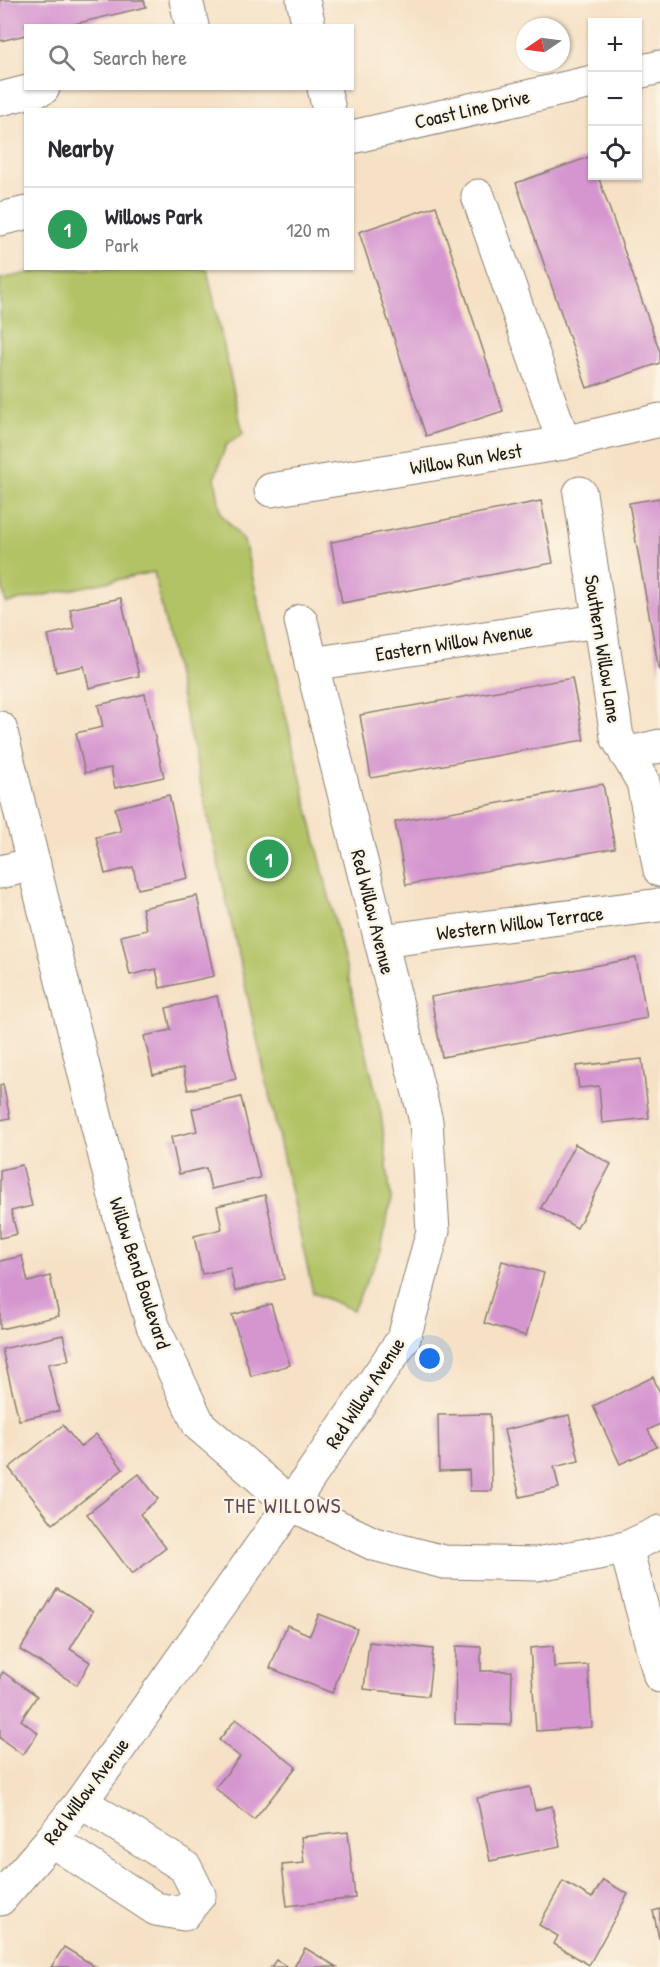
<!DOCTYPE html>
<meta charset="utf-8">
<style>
:root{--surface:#fff;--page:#f2f2f3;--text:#2b2b33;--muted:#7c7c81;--line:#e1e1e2;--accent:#7c3aed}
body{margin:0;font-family:"Patrick Hand",sans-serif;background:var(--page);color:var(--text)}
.controls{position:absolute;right:18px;top:18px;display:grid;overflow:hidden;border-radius:0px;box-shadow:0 2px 4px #0004}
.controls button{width:54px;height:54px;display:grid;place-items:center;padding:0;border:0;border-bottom:2px solid var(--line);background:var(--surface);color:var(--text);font:30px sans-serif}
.compass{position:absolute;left:516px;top:18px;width:54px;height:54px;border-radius:50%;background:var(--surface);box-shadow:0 2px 4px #0004;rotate:257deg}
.you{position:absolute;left:430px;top:1359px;width:21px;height:21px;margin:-15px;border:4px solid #fff;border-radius:50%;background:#1a73e8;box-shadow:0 0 0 9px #1a73e833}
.badge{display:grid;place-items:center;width:39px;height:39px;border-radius:50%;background:var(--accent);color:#fff;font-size:20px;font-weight:700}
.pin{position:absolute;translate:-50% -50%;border:3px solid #fff;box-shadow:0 2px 6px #0006}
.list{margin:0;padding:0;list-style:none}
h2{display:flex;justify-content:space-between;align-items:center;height:78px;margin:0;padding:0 24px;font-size:26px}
h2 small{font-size:20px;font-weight:400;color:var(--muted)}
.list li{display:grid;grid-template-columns:39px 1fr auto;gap:18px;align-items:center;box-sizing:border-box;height:84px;padding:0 24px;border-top:2px solid var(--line)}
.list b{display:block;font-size:22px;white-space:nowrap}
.list p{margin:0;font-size:20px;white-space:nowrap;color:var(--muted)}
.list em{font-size:20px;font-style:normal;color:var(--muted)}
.icon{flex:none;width:33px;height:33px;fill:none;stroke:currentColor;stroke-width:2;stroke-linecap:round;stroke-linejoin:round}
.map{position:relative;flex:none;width:660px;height:1967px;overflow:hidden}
.search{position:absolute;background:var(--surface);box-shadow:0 2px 4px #0004;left:24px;top:24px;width:330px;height:66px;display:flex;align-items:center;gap:15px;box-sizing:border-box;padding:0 21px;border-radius:0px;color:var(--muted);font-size:22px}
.panel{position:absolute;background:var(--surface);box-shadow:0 2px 4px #0004;left:24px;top:108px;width:330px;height:162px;border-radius:0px}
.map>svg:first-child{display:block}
.green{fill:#b2c366;stroke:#677041;stroke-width:1.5}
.building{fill:#d596d0}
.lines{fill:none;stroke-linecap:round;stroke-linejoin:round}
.minor-casing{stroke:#897e71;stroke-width:35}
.minor{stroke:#fff;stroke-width:33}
.labels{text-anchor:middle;stroke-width:5;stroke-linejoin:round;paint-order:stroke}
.street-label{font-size:20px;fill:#1c1c1c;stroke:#fcf5e5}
.neighbourhood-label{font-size:21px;letter-spacing:1.5px;fill:#5d475b;stroke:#fcf5e5}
</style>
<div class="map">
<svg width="660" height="1967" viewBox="0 0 660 1967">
<rect width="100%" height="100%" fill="#fcf5e5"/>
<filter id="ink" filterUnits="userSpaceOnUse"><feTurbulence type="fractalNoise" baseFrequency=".0167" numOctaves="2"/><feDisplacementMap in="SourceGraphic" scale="12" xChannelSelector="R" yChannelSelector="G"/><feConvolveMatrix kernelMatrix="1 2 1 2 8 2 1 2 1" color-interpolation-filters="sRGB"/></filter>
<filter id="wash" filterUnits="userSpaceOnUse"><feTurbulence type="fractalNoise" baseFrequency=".008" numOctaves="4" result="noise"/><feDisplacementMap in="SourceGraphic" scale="24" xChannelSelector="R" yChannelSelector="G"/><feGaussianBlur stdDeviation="1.35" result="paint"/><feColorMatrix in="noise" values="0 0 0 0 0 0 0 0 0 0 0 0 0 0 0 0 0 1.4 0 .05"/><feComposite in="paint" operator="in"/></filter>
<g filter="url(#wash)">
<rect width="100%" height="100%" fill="#f6e1c6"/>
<path class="green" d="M47,269H207L243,434L226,445L215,477L221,514L244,541L381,1114L391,1199L381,1250L353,1310L313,1293L154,572L6,603L0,576V279Z"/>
<g id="blocks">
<g class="building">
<path d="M0,0H144L146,7L66,26H26V35L0,41Z"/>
<path d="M592,156V176H598L660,352V363L587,388L516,183Z"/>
<path d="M436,206L503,411L426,436L359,232Z"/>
<path d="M660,498V670H659L629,503Z"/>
<path d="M541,501L553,563L342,603L331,542Z"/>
<path d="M121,598L139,676L89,688L84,666L56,672L48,635L74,629L70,609Z"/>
<path d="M572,678L584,740L371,778L360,715Z"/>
<path d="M145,694L164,777L115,788L111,768L85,773L76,733L103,727L98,705Z"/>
<path d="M603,784L615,848L406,885L395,822Z"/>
<path d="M169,795L188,878L138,889L133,867L105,874L96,837L121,831L115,808Z"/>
<path d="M197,896L214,976L160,988L156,969L130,975L121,936L147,930L142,908Z"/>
<path d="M636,958L647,1018L442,1057L431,997Z"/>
<path d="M217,996L236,1079L188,1090L183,1068L153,1075L144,1036L171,1030L166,1008Z"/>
<path d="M642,1059L649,1118L602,1123L599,1086L579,1088L576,1066Z"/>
<path d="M3,1084L10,1118L0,1120V1085Z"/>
<path d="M241,1097L260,1178L211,1189L206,1168L179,1174L171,1137L197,1131L192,1109Z"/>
<path d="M575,1144L611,1164L577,1228L541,1208Z"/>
<path d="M22,1165L32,1206L11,1211L17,1234L0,1238V1170Z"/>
<path d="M265,1195L284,1279L235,1291L230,1268L202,1274L194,1236L222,1229L217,1206Z"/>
<path d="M22,1256L28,1282L50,1276L59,1316L0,1329V1261Z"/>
<path d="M502,1261L544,1273L526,1336L484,1323Z"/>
<path d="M271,1304L290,1365L251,1376L232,1315Z"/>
<path d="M63,1335L69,1360L48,1364L59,1411L19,1420L2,1349Z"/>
<path d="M653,1377L660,1393V1424L648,1430L657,1447L620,1464L593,1406Z"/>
<path d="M490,1414L492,1491H470L469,1470L439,1471L438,1415Z"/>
<path d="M569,1415L579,1461L554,1467L559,1488L520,1497L504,1430Z"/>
<path d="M63,1425L80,1447L96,1434L123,1469L53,1524L9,1468Z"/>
<path d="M139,1474L158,1499L140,1514L166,1548L132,1574L87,1514Z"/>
<path d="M57,1589L93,1611L70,1649L90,1662L77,1685L20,1650Z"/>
<path d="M319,1614L357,1629L332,1693L270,1668L287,1625L310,1635Z"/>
<path d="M369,1642L433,1649L428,1696L364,1689Z"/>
<path d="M456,1646L481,1647V1671H512L511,1725L455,1724Z"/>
<path d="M553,1646L554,1667L588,1665L592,1727L536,1731L530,1648Z"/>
<path d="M3,1672L37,1696L21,1720L38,1733L23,1755L0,1738V1676Z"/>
<path d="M236,1719L296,1767L254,1820L215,1788L240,1757L219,1740Z"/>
<path d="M530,1787L535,1810L552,1806L560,1846L490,1861L477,1798Z"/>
<path d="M348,1832L355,1898L287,1906L282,1865L304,1863L301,1837Z"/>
<path d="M603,1880L628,1894L589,1965L554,1944L558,1936L539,1925L563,1881L592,1898Z"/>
<path d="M660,1909V1938H659L653,1911Z"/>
<path d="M64,1947L96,1967H51Z"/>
<path d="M305,1948L337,1967H294Z"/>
<path d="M276,1960L288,1967H271Z"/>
</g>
</g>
</g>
<g filter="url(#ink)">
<use href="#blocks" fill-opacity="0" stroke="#897e71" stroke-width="1.5"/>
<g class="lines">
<g class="minor-casing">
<g id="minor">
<path d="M186,0L192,26"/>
<path d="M303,0L309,26"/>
<path d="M638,72L660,67"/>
<path d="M324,88L329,110"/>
<path d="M0,99L43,88"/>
<path d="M352,137L592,82"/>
<path d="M478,196L564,443"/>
<path d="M0,219L26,213"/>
<path d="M271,490L564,443L660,420"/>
<path d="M580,493L617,737L643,782L660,870"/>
<path d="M311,664L598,621"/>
<path d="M0,728L120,1217L153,1326L199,1425L291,1504L374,1544L444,1562L537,1564L626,1548L660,1532"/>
<path d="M626,754L660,746"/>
<path d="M0,872L34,864"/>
<path d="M381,941L660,905"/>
<path d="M626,1548L660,1676"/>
<path d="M51,1840L156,1909L184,1914L199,1895L185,1867L81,1802"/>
<path d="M0,1899L51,1840L81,1802L291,1504L404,1338L433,1231L426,1121L301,621"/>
</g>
</g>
<use href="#minor" class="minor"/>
</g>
</g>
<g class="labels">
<g class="street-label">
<text transform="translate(472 109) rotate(-13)" y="7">Coast Line Drive</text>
<text transform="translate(466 459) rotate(-9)" y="7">Willow Run West</text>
<text transform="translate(454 642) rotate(-9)" y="7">Eastern Willow Avenue</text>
<text transform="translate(603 649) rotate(81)" y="7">Southern Willow Lane</text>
<text transform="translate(373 912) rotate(76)" y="7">Red Willow Avenue</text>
<text transform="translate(520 923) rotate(-7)" y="7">Western Willow Terrace</text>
<text transform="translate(140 1273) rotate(72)" y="7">Willow Bend Boulevard</text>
<text transform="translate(365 1393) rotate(-57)" y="7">Red Willow Avenue</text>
<text transform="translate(86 1791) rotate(-53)" y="7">Red Willow Avenue</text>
</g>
<g class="neighbourhood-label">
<text x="283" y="1513">THE WILLOWS</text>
</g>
</g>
</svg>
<div class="controls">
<button>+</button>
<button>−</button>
<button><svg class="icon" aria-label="locate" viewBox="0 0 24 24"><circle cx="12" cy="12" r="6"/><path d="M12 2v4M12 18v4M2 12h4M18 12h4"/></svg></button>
</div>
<svg class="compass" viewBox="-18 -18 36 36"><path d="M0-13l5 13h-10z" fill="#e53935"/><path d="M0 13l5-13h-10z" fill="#7c7c81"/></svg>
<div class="you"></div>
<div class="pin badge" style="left:269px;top:859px;background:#2e9e5b">1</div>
<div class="search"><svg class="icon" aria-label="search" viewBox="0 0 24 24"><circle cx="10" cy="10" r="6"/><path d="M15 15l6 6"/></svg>Search here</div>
<section class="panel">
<h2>Nearby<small></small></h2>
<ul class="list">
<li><span class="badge" style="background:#2e9e5b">1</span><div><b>Willows Park</b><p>Park</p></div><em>120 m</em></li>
</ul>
</section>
</div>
